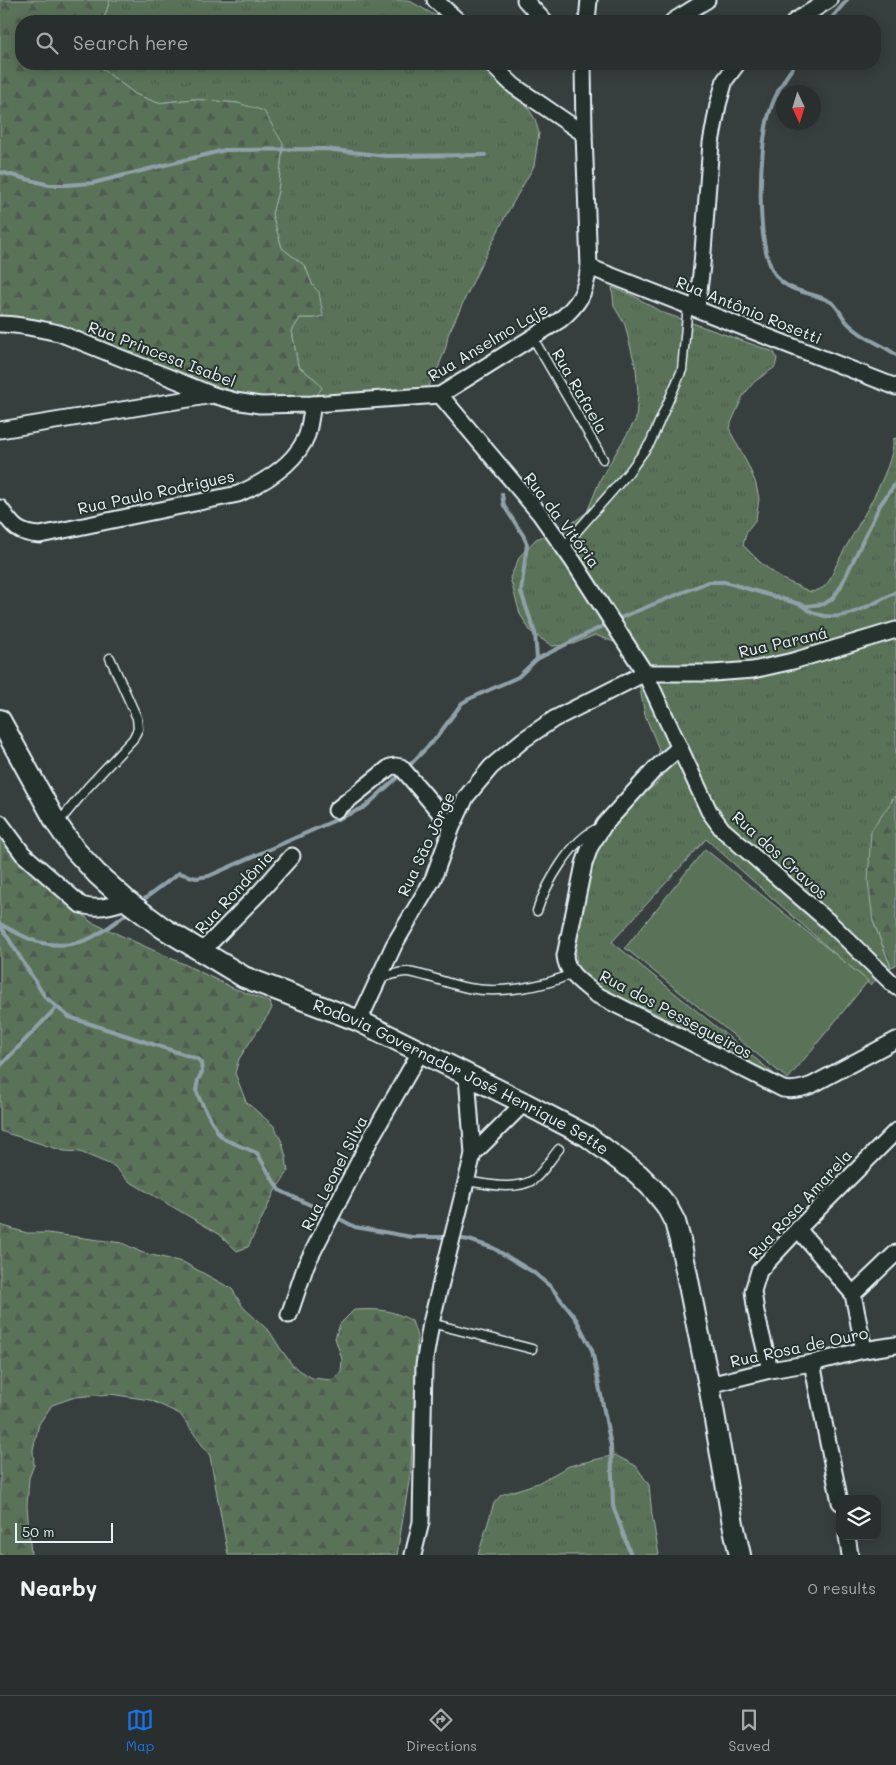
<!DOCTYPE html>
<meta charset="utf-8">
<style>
:root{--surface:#292f2e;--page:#313736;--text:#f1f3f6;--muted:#a5a9aa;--line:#454a4a;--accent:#1a73e8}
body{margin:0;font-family:Mali,sans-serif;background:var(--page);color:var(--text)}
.controls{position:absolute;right:15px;bottom:15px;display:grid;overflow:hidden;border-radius:10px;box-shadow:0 2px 12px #0003}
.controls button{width:45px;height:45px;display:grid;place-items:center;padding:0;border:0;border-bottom:1px solid var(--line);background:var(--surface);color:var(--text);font:25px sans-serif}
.compass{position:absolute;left:776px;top:85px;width:45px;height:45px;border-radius:50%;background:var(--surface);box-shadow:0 2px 12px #0003;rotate:176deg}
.scale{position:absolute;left:15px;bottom:12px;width:98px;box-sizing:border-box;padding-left:5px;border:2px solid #e8f1f8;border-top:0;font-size:14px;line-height:18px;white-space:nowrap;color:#e8f1f8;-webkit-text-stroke:4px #26332d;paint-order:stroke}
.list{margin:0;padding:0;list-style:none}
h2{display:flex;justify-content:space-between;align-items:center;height:65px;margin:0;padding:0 20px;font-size:21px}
h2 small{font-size:16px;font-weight:400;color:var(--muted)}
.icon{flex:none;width:28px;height:28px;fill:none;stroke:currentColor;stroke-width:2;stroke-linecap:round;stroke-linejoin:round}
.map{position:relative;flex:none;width:896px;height:1555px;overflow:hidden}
.search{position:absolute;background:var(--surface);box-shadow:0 2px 12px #0003;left:15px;right:15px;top:15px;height:55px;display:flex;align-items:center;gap:12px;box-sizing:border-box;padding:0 18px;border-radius:20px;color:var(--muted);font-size:19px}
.sheet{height:140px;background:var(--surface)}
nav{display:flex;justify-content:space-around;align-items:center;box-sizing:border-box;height:70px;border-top:1px solid var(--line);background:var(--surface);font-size:14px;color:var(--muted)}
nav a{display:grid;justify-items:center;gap:2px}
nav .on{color:var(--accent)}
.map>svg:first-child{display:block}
.grass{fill:url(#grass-tufts);stroke:#a1b2a8}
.forest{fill:url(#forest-firs);stroke:#a1b2a8}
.pitch{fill:#5a7358;stroke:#a1b2a8}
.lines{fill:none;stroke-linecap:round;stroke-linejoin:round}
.stream{stroke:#90a1a9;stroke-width:4}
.service-casing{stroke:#e8f1f8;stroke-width:11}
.minor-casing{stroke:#e8f1f8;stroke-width:19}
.secondary-casing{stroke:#e8f1f8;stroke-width:24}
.service{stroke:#26332d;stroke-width:8}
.minor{stroke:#26332d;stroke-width:15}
.secondary{stroke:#26332d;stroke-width:20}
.labels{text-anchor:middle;stroke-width:4;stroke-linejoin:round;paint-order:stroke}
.street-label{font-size:16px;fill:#e8f1f8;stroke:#26332d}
</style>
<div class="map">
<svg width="896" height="1555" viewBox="0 0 896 1555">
<defs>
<pattern id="grass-tufts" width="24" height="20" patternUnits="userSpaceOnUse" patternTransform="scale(1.25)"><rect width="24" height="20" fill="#5a7358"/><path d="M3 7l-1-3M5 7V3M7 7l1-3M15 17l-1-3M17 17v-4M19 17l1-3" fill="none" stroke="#4f5b50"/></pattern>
<pattern id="forest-firs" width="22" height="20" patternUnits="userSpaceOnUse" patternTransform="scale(1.25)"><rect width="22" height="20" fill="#5a7358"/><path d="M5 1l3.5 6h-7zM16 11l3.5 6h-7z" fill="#4f5b50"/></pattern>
</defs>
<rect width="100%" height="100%" fill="#373f3e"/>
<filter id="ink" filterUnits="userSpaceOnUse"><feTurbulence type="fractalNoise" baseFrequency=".02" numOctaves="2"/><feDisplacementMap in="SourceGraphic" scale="10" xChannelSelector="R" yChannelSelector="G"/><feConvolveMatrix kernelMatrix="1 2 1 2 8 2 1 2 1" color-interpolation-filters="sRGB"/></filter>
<g filter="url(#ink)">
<g class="grass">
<path d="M110,0H408L445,21H103Z"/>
<path d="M96,64H487L518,92L535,119L539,133L534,166L506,215L476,275L448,335L446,347L437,371L427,388L408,396L315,398L316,380L298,366L292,331L300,318H315L313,286L305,266L282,248L272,214L278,191L283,144L238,103L193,99L158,103L135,94Z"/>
<path d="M612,287L634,296L661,312L774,352L777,359L775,367L754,382L743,396L731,423L730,431L749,467L756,484L759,499L756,519L747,531L743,545L761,563L782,579L811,592C815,591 822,589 825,586C832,579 833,570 838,562C851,535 896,468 893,439L896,438V795L892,799L873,921L891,967L870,985L706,839L612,942L778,1077L657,1014L585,980L577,969L575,941L591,861L601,837L630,804L656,784L663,774L658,747L645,715L640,689L631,662L614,642L595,635L573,644L552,646L531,632L520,614L510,578L520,556L536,539L566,528L587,512L601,478L636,419L638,393L636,369L625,325L614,306Z"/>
<path d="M615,1455L636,1466L649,1485L652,1515L659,1555H478L494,1503L501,1495L538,1483L569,1466Z"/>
</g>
<g class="forest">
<path d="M0,0H110L103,21H21V64H96L135,94L158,103L193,99L238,103L264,111L283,144L278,191L272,214L282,248L305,266L313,286L319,292L323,316L315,318H300L292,331L298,366L316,380L322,388L315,398L292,400L237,395L0,320Z"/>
<path d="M896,795V965L891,967L873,921L868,881L871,831Z"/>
<path d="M0,832L21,859L51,891L71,903L91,922L186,965L233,988L270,1002L272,1008L270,1012L246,1048L239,1059L235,1073L246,1102L274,1126L282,1142L286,1157L288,1172L276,1189L248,1247L237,1251L219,1234L127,1180L114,1166L80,1152L64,1151L0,1131Z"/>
<path d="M0,1225L27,1233H47L122,1243L143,1253L183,1262L232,1289L243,1307L270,1332L280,1348L293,1366L312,1378L332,1380L341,1372L342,1359L335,1338L340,1324L354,1310C379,1309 390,1309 412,1321L417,1336L411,1469L397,1555H228L210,1456L180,1414L150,1400L110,1394L75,1397L52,1405L39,1424L33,1450L34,1465L29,1478L27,1506L31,1555H0Z"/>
</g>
<path class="pitch" d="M705,849L868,981L788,1079L625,948Z"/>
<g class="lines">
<g class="stream">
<path d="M829,21L847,0"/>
<path d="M795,64C784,79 774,96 769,114C759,148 754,252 778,278C791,293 812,292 829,301C837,304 840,314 846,321C849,325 853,328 857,331C869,341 884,345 896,355"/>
<path d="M0,172L49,185H66L93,183L225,150L325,149L386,156L485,155"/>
<path d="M502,494L504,506L523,535L527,544L521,592L535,633L537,659"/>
<path d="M801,605C832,631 866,607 896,592"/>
<path d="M615,620L708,582H725L806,606L824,604L832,599L840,588L880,505L896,483"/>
<path d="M406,769L437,737L462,703L469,699L518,677L537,659L609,623"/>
<path d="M139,903L179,873L196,878L209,876L365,807L401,774"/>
<path d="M0,924C12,930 30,941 42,943C82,951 101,933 130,911"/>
<path d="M0,925L45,997L69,1017L198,1059L201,1063L202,1072L198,1080L196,1090L200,1100L219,1134L226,1140L257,1153L279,1190L327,1213"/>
<path d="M0,1066L56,1008"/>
<path d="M334,1216L355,1227L412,1237H448"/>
<path d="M455,1238L469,1240L493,1248L533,1272L551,1287L576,1319L592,1350L611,1446L613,1506L631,1555"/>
</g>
<g class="service-casing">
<g id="service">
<path d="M533,338L603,459"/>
<path d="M565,549L571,538L629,472L650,443L682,370L688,304"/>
<path d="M59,822L88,787L133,739L138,729L137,718L110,658"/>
<path d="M537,911C546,884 571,840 598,828"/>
<path d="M378,979C387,977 398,971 408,972C428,975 448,984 468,988C500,994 543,987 571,974"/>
<path d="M466,1181C486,1184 515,1191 533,1180C541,1175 552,1157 559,1149"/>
<path d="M431,1323L532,1349"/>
</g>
</g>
<g class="minor-casing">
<g id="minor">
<path d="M435,0L458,21"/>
<path d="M525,0L544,21"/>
<path d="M587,21L589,0"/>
<path d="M673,21L707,0"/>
<path d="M795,21L829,0"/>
<path d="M491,64L514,86L584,134"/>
<path d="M589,267L896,387"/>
<path d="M697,308L702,265L711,143L718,105L725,80L737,64"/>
<path d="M0,324C20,324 39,329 59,333L213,395L235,401L260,405L313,404L440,395L560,320C580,303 585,293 589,267L584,134L583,64"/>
<path d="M440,395L540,514L573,561L645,673L709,811L722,829L829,922L896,987"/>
<path d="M0,430L213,395"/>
<path d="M0,508C12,525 17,534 40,535L238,494C265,482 296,464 307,435C310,425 311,414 313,404"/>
<path d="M679,748L655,769L604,825L590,847L584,864L565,956C567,975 582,982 595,994L783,1089C794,1091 802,1089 812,1085L896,1040"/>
<path d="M336,810L390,767L395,766L401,767L452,827"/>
<path d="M0,823L23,854L81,905C98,910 110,906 127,901"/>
<path d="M201,952L259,893L292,856"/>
<path d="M359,1021L394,945L433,879L452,827L466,797L491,767L523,740L554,719L645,673H713L753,670L793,661L896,630"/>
<path d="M473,1154L524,1103"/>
<path d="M798,1229L853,1294L864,1350"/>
<path d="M853,1294L896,1253"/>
<path d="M289,1315L306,1265L372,1136L421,1051"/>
<path d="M812,1363L840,1502"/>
<path d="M770,1370L756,1312L753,1291L759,1271L798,1229L896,1131"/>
<path d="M709,1385L770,1370L812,1363L864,1350L896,1345"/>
<path d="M847,1536L850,1555"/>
<path d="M413,1555L421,1522L424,1365L431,1323L473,1154L467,1076"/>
</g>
</g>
<g class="secondary-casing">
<g id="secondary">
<path id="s1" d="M0,720L57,824L75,850L97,874L127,901L163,928L244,977L359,1021L524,1103L587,1136L638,1174L653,1189L666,1205L675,1222L680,1240L709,1385L733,1524L740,1555"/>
</g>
</g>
<use href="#service" class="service"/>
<use href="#minor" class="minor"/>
<use href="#secondary" class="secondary"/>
</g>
</g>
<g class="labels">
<g class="street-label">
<text transform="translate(749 310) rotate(22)" y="6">Rua Antônio Rosetti</text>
<text transform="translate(488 342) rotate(-31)" y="6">Rua Anselmo Laje</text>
<text transform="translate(162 354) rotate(21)" y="6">Rua Princesa Isabel</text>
<text transform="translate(580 391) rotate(60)" y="6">Rua Rafaela</text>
<text transform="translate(156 492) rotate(-12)" y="6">Rua Paulo Rodrigues</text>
<text transform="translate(562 520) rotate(53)" y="6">Rua da Vitória</text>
<text transform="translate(783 642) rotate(-13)" y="6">Rua Paraná</text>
<text transform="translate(426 844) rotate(-65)" y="6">Rua São Jorge</text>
<text transform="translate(780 855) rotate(42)" y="6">Rua dos Cravos</text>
<text transform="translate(234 892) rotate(-47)" y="6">Rua Rondônia</text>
<text transform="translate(676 1014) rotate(28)" y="6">Rua dos Pessegueiros</text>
<text dy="6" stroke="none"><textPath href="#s1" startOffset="602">Rodovia Governador José Henrique Sette</textPath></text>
<text transform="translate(334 1173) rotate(-63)" y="6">Rua Leonel Silva</text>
<text transform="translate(800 1204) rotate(-47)" y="6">Rua Rosa Amarela</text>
<text transform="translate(799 1347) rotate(-12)" y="6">Rua Rosa de Ouro</text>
</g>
</g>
</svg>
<div class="controls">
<button><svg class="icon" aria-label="layers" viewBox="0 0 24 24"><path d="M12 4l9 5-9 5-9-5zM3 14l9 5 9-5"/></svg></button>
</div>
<svg class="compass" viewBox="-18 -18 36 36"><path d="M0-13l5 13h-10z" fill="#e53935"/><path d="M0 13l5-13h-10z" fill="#a5a9aa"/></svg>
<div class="scale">50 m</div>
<div class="search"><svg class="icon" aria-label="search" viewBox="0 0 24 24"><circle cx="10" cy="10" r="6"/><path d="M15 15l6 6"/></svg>Search here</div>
</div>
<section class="sheet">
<h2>Nearby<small>0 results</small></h2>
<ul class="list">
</ul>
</section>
<nav>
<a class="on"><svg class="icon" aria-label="map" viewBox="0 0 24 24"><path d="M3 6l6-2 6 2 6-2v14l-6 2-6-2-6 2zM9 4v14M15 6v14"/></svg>Map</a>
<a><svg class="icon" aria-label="directions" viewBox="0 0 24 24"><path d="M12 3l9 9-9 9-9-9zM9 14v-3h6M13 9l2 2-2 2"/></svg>Directions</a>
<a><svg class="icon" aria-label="saved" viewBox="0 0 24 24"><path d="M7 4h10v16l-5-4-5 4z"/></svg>Saved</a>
</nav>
